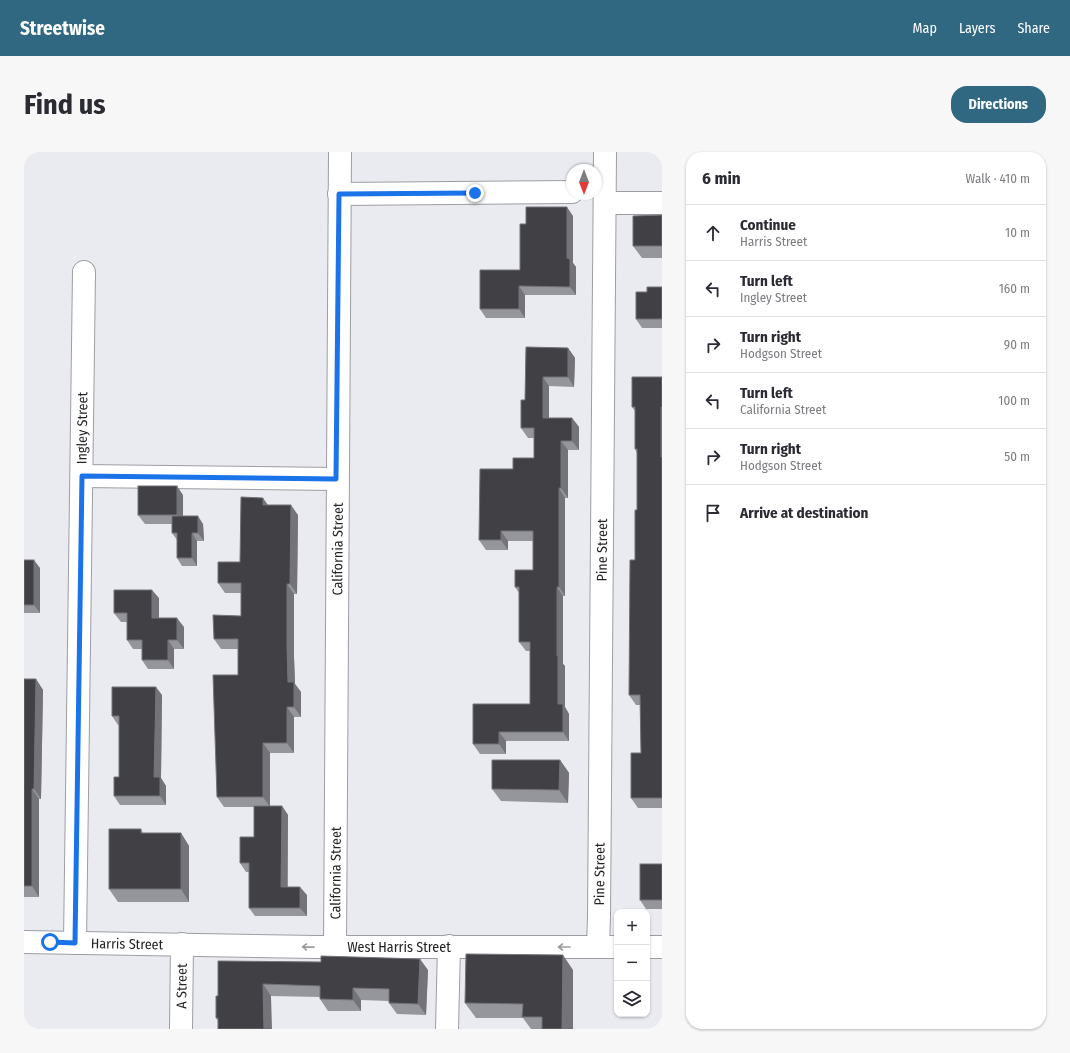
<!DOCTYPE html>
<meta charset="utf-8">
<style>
:root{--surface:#fff;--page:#f7f7f7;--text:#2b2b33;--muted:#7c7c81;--line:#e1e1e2;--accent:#306882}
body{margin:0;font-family:"Fira Sans Condensed",sans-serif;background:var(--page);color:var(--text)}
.controls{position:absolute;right:12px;bottom:12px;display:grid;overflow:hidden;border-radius:8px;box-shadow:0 1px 3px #0004}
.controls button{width:36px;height:36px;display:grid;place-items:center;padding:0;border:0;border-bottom:1px solid var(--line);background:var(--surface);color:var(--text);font:20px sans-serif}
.compass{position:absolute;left:542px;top:12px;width:36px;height:36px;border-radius:50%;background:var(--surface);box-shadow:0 1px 3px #0004;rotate:180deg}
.stop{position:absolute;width:12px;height:12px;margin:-9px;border:3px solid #1a73e8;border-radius:50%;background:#fff}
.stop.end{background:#1a73e8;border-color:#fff;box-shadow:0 1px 4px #0008}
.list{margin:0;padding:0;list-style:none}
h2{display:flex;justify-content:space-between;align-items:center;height:52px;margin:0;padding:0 16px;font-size:17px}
h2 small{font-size:13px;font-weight:400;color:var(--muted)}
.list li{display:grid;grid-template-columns:26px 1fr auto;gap:12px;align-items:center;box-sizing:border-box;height:56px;padding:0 16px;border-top:1px solid var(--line)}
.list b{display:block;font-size:15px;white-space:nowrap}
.list p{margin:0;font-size:13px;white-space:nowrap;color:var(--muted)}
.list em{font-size:13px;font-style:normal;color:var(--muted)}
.icon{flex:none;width:22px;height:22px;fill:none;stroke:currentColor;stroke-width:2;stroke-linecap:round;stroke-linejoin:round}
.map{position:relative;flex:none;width:638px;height:877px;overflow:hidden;border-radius:16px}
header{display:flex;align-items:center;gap:24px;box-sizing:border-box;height:56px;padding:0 20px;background:var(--accent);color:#fff}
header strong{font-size:19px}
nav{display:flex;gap:22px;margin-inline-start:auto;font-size:14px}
.intro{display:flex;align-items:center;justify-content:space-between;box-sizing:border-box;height:96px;padding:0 24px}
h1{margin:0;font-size:28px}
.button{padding:10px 18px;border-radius:16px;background:var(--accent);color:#fff;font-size:14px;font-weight:700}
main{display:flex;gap:24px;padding:0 24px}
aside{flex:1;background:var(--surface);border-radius:16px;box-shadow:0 1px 3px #0004}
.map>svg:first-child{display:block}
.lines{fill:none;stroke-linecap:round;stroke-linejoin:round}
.minor-casing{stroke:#9d9ea3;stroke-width:24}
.major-casing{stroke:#9d9ea3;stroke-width:24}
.minor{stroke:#fff;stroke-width:22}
.major{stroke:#fff;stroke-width:22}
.wall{fill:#95969b}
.shaded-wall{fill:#737379}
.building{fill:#404045;stroke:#737379}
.oneway{stroke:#9c9c9d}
.route{stroke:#1a73e8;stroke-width:5}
.labels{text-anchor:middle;stroke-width:4;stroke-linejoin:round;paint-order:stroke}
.street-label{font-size:14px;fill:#242426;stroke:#fff}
</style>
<header>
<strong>Streetwise</strong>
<nav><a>Map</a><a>Layers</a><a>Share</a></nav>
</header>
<div class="intro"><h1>Find us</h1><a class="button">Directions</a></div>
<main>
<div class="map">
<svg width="638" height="877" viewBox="0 0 638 877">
<rect width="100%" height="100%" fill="#eaebf1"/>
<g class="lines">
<g class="minor-casing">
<g id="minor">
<path d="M315,42L548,40"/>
<path d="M581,51H638"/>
<path d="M58,324L312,327"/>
<path id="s1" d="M51,791L60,120"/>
<path id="s2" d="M311,795L316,0"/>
<path id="s3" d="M574,795L575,765L581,0"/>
<path id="s4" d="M157,877L158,792"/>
<path d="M423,877L425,794"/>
</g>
</g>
<g class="major-casing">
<g id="major">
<path id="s5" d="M0,790L292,795H593"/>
<path d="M623,795H638"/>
</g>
</g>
<use href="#minor" class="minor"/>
<use href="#major" class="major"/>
</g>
<g class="wall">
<path d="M638,63V106H618L609,94Z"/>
<path d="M549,64V111L552,115V143H501V166H462L456,157L496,118L502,72Z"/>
<path d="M638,135V176H618L612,167Z"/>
<path d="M502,195L544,196L551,206L550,235L525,234V266H548L555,275V298H544V346H541V444H539V512L541,514V555L545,562V589H482V602H456L449,592L506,552V499H502L495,490V441L491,435L509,418V389H484V398H462L455,388L489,317L510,306V286H504L497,276L501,248Z"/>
<path d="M638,225V656H614L607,646L617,601L616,553H612L605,543L613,358V301L611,297V259L608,255Z"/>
<path d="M159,343V364L179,372L180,389H173V414H158L153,406V388L148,381V372H121L114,363Z"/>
<path d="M244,353L274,363L273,442H270V505L271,532L277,540V565H270V601H246V654H258L264,663V735L283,743V764H231L225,756V720H222L216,711L230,685V655H200L193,645L214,523V497H197L190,487L217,464V441H201L194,431L216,410Z"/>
<path d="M0,408L16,416V461H0Z"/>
<path d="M135,446V466L160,475V497H150V517H124L118,508V497H109L103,488V470H97L90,461Z"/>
<path d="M0,527H12L19,538L17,647H15V745H0Z"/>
<path d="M138,543L137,626L142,634V653H96L90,644L95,625V573H94L88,564Z"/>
<path d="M536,608L545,621L544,651L477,649L468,637Z"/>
<path d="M117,677L119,681H157L165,694V750H94L85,737Z"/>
<path d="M638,712V757H622L616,748Z"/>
<path d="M194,809L404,818L402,863L373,862L365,851V849L337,848V859H304L296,847V845L247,844L194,869L192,866L194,844Z"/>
<path d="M549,818V877H507L499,866H452L441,851Z"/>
</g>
<g class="shaded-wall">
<path d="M543,55L549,64V111L552,115V143L546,135L543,106Z"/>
<path d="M495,134L501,143V166L495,157Z"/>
<path d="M544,196L551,206L550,235L544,225Z"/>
<path d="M519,225L525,234V275L519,266Z"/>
<path d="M637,255L638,256V307L637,305Z"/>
<path d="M548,266L555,275V298L548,289Z"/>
<path d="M537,289L544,298V346L537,336Z"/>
<path d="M153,334L159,343V371L153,363Z"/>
<path d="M535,336L541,346V444L535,435Z"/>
<path d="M239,346L246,356L239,353Z"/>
<path d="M267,353L274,363L273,442L266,432Z"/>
<path d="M174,364L179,372L180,389L174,381Z"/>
<path d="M477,379L484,389V398L477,388Z"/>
<path d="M168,381L173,389V414L168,406Z"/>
<path d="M10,408L16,416V461L10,453Z"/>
<path d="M263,432L270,442V505L271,532L277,540V565L270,555L264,530L263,495Z"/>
<path d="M533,435L539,444V512L541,514V555L545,562V589L539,580L534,552L533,504Z"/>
<path d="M128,438L135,446V475L128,466Z"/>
<path d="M153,466L160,475V497L153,488Z"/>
<path d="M144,488L150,497V517L144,508Z"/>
<path d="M12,527L19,538L17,647L10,637Z"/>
<path d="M132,535L138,543L137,626L142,634V653L136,644L130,625Z"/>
<path d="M263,555L270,565V601L263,591Z"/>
<path d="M475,580L482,589V602L475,592Z"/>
<path d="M239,591L246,601V655L239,645Z"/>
<path d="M536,608L545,621L544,651L535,638Z"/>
<path d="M8,637L15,647V745L8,734Z"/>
<path d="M258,654L264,663L263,743L257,735Z"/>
<path d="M157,681L165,694V750L157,737Z"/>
<path d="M276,735L283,743V764L276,756Z"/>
<path d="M539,803L549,818V877H538Z"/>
<path d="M396,807L404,818L402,863L394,852Z"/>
<path d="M239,832L247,844L248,877H240Z"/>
<path d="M329,836L337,848V859L329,848Z"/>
</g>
<g class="building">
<path d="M502,55H543V106L546,107V135L495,134V157H456V118H496V72H502Z"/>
<path d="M638,63V94H609V64Z"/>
<path d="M623,135H638V167H612V140H623Z"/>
<path d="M502,195L544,196V225H519V266H548V289H537V336H535V435H533V504H534V552H539V580H475V592H449V552H506V490H495V435H491V418H509V379H477V388H455L456,317H489V306H510V276H497V248H501Z"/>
<path d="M608,225H638V255H637V305H638V646H607V601H617L616,543H605L606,408H611V358H613V297H611V255H608Z"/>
<rect x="114" y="334" width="39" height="29"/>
<path d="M217,345L239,346V353H267L266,432H263V495L264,530H270V555H263V591H239V645H193L189,523H214V487H190L189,463L217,464V431H194V410H216Z"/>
<path d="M148,364H174V381H168V406H153V381H148Z"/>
<rect x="0" y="408" width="10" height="45"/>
<path d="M90,438H128V466H153V488H144V508H118V488H103V461H90Z"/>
<path d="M0,527H12L10,637H8V734H0Z"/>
<path d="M88,535H132L130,625H136V644H90V625H95V564H88Z"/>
<path d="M468,608H536L535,638L468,637Z"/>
<path d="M230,654H258L257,735H276V756H225V711H216V685H230Z"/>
<path d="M85,677H117V681H157V737H85Z"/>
<rect x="616" y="712" width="22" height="36"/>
<path d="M442,802L539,803L538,877H518V865H498L499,852L441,851Z"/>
<path d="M297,804L396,807L394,852L365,851V837L329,836V848L296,847V834L239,832L240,877H194V866H192V844H194V809L297,810Z"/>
</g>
<defs><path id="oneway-shaft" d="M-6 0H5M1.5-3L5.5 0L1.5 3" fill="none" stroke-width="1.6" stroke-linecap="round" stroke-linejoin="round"/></defs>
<g class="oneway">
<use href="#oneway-shaft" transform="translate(284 795) rotate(-179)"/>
<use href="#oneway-shaft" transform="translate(540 795) rotate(180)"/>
</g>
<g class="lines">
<path class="route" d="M26,790L51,791L58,324L312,327L315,42L451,41"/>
</g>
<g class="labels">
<g class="street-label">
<text dy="5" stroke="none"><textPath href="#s1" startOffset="515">Ingley Street</textPath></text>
<text dy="5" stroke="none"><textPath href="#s2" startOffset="398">California Street</textPath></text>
<text dy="5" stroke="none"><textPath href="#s3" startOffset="397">Pine Street</textPath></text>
<text dy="5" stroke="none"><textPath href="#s2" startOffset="74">California Street</textPath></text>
<text dy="5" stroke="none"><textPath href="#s3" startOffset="73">Pine Street</textPath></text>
<text dy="5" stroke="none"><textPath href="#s5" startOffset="103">Harris Street</textPath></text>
<text dy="5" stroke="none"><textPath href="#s5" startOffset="375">West Harris Street</textPath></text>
<text dy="5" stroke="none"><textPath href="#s4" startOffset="43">A Street</textPath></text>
</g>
</g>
</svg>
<div class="controls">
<button>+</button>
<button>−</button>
<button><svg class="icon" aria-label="layers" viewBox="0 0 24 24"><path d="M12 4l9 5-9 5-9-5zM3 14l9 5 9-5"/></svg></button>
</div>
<svg class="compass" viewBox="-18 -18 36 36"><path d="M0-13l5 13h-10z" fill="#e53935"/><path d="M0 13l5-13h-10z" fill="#7c7c81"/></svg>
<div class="stop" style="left:26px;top:790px"></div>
<div class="stop end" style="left:451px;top:41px"></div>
</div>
<aside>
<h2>6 min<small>Walk · 410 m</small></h2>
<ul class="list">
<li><svg class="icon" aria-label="ahead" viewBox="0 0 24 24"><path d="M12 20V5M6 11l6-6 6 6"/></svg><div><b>Continue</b><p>Harris Street</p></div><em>10 m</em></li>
<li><svg class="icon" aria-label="left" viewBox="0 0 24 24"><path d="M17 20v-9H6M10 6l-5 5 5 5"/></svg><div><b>Turn left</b><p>Ingley Street</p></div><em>160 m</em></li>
<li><svg class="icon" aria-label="right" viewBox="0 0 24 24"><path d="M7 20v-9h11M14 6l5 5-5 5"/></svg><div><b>Turn right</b><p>Hodgson Street</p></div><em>90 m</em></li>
<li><svg class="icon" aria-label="left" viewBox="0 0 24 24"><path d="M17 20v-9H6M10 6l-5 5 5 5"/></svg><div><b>Turn left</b><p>California Street</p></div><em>100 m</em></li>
<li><svg class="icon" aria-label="right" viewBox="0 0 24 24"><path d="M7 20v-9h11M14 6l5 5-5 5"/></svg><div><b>Turn right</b><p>Hodgson Street</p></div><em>50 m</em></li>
<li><svg class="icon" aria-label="arrive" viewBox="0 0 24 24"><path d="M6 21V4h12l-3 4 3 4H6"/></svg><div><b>Arrive at destination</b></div></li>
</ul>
</aside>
</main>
